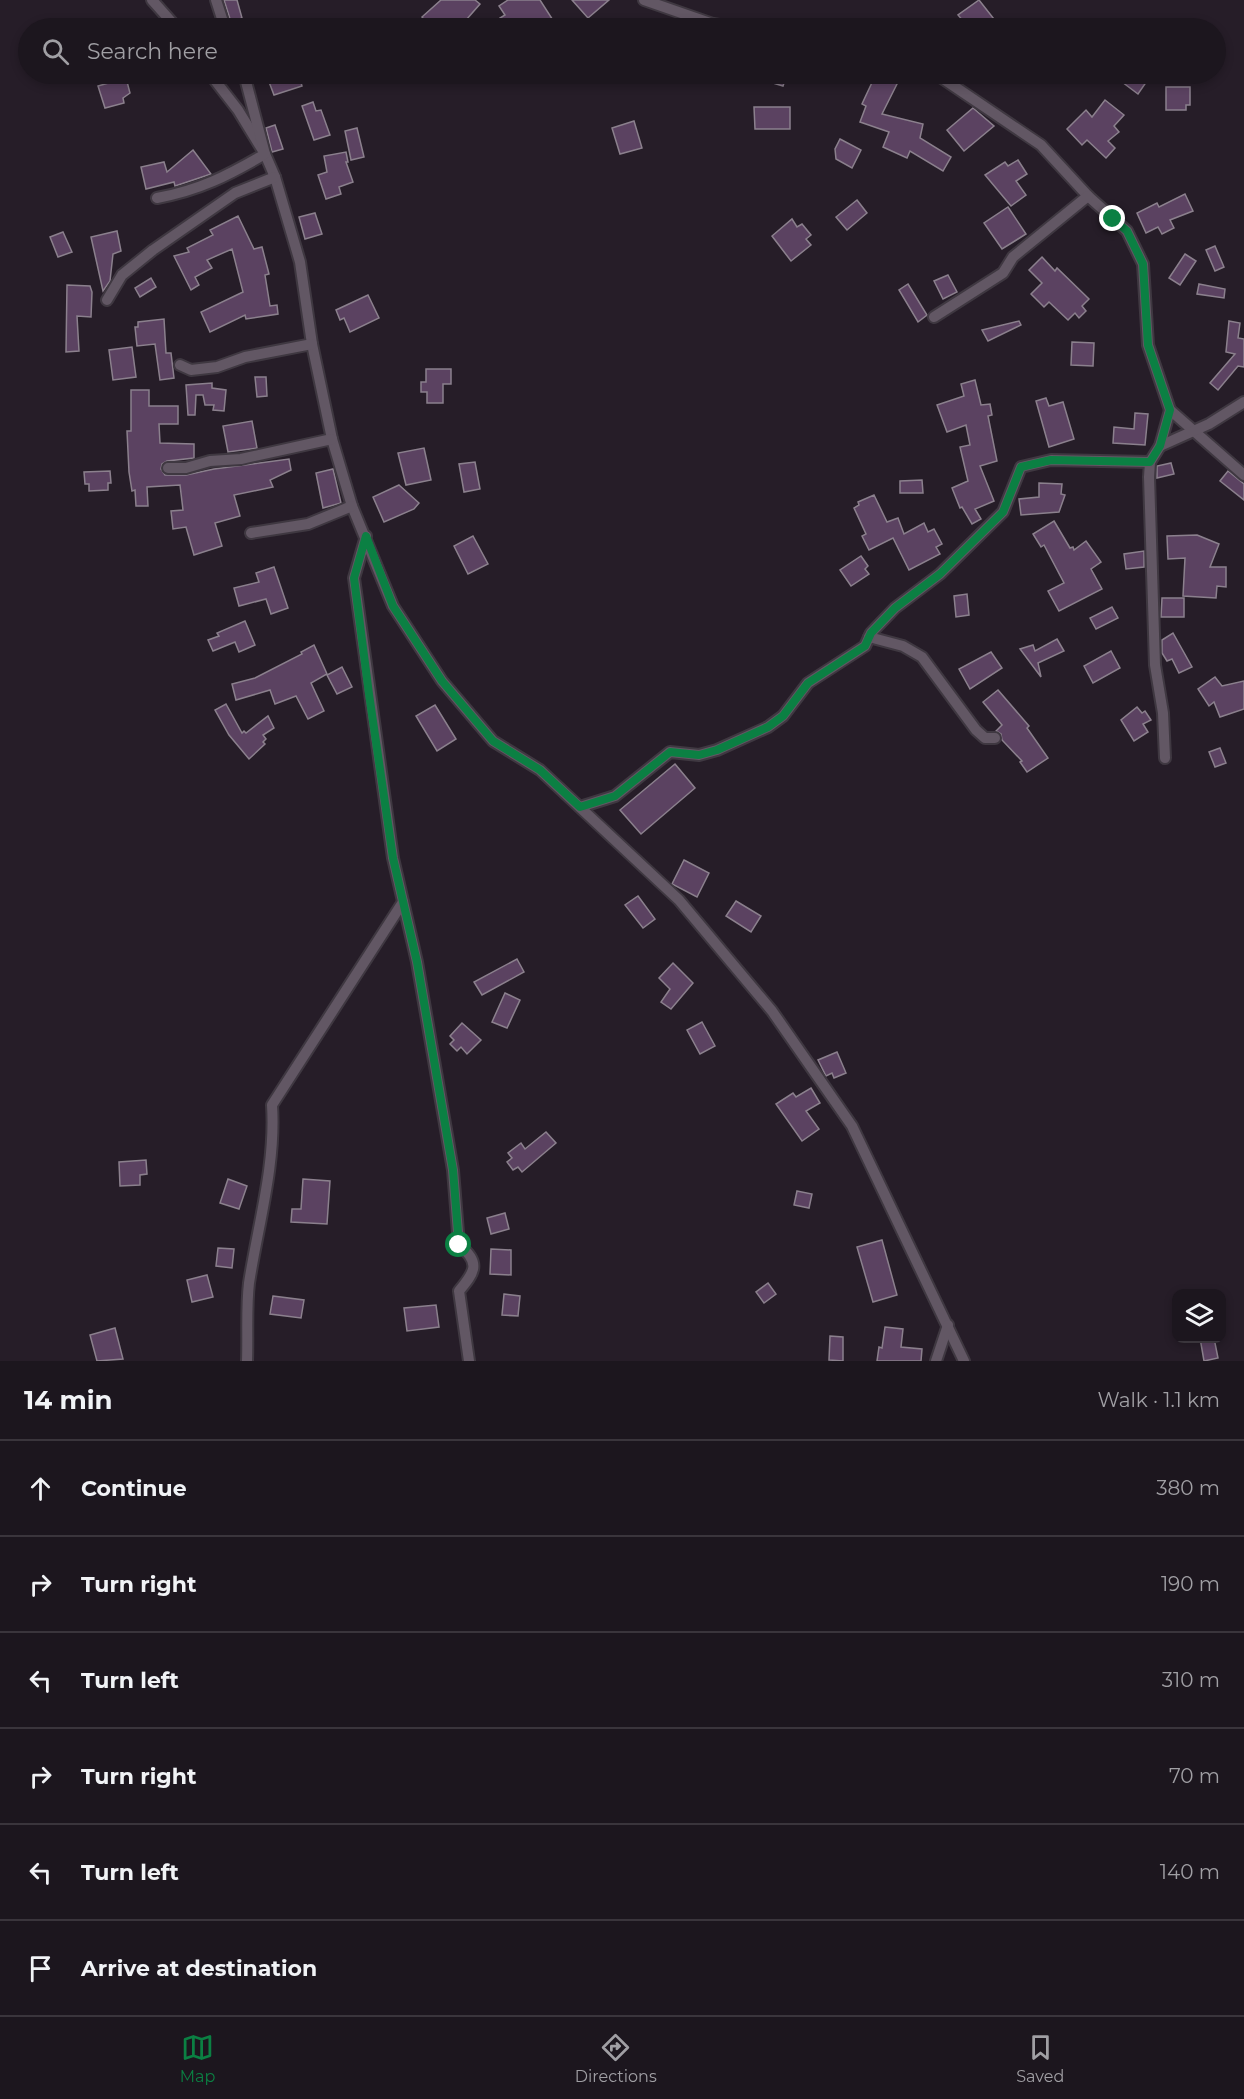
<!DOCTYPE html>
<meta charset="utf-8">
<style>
:root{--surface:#1c161e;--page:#251f27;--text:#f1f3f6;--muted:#a09fa4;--line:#3a353c;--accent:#0b8043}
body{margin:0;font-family:Montserrat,sans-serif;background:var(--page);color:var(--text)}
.controls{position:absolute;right:18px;bottom:18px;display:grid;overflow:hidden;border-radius:12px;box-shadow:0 3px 9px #0003}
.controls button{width:54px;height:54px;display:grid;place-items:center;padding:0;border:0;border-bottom:2px solid var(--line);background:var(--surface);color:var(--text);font:30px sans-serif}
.stop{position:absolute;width:18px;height:18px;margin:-14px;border:4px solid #0b8043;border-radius:50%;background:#fff}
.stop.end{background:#0b8043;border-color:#fff;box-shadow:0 2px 6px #0008}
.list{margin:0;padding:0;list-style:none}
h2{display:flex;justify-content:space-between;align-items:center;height:78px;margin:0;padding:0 24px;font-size:26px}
h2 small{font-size:20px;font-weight:400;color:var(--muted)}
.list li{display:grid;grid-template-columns:39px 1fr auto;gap:18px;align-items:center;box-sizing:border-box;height:96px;padding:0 24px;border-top:2px solid var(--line)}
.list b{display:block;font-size:22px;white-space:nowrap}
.list em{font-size:20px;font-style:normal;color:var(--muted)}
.icon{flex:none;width:33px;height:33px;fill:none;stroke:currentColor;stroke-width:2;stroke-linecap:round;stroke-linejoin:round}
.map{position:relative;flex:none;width:1244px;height:1361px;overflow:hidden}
.search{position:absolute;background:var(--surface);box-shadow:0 3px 9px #0003;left:18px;right:18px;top:18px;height:66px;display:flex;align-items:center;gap:15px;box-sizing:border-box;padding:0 21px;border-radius:33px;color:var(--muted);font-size:22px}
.sheet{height:654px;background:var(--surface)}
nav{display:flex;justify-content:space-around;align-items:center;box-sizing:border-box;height:84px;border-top:2px solid var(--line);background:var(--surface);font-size:16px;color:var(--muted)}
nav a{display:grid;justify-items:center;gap:3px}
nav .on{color:var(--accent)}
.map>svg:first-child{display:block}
.building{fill:#5b4261;stroke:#8b808d;stroke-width:1.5}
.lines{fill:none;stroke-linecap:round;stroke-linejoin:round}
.minor-casing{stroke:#3f3841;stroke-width:14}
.minor{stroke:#625764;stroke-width:10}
.route{stroke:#0b8043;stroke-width:8}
</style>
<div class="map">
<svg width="1244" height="1361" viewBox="0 0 1244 1361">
<rect width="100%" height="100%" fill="#261d28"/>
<g class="building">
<path d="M224,0H237L242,18L231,22Z"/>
<path d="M441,0H475L480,4L459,28H432L422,17Z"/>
<path d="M508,0H540L558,28H544L541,23L531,28H506L500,18L505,15L499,6Z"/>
<path d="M572,0H609L588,18Z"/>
<path d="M979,0L1001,28H969L958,15Z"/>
<path d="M266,74H282L285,81L299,76L302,86L274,95Z"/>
<path d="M749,74H787L783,86L749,76Z"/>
<path d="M876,74H902L882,114L923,124L920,138L951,157L943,171L910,151L907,158L883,147L889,132L860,122L866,106L862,104Z"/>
<path d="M1129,74H1137L1147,81L1138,94L1122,82Z"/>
<path d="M126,78L130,93L123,98L124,103L105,108L98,86Z"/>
<path d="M1166,87H1190V105H1186V110H1166Z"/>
<path d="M1105,100L1124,115L1114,126L1119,132L1108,141L1115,148L1106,158L1087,140L1082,145L1067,129L1086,110L1092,117Z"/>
<path d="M313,102L316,111L321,110L330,135L314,140L302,106Z"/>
<path d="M754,107H790V129H755Z"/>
<path d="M973,108L994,126L964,151L947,130Z"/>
<path d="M634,121L642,148L620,154L612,128Z"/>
<path d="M275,125L283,149L272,152L266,128Z"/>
<path d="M357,128L364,157L351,160L345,131Z"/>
<path d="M840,139L861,150L852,168L836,159L835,149Z"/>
<path d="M193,150L211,174L175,186L174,182L146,189L141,167L164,162L167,172Z"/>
<path d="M346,152L348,162H346L353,182L339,187L341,194L326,199L318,175L327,172L324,156Z"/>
<path d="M1018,160L1027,174L1016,181L1026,195L1011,206L985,175L1005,162L1008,166Z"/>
<path d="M1185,194L1193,211L1170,220L1174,228L1162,234L1158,227L1146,233L1137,213L1157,203L1159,207Z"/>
<path d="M857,200L867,213L847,230L836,217Z"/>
<path d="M1008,207L1026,234L1002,249L984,223Z"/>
<path d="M315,213L322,234L305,239L299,217Z"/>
<path d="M238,216L254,249L262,247L269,274L265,275L270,306L277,305L278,314L246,319L245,315L210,332L201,312L243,292L232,249L207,260L212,268L195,277L199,285L191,290L174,256L189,252L187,248L213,235L210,230Z"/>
<path d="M792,219L797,227L802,224L811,235L806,239L811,245L791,261L772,236Z"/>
<path d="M117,231L121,251L113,254L110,281L103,291L91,237Z"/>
<path d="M63,232L72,252L58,257L50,237Z"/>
<path d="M1215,246L1224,267L1215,271L1206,250Z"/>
<path d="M1185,254L1196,261L1180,285L1169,278Z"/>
<path d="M1042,257L1055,271L1057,268L1089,299L1082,306L1086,311L1079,318L1075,313L1068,320L1049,302L1044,307L1031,294L1042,283L1029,270Z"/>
<path d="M948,275L957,292L943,299L934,281Z"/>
<path d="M151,278L156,287L140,297L135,288Z"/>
<path d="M908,284L927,315L918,322L899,290Z"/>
<path d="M1199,284L1225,289L1224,298L1197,294Z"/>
<path d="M67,285L90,286L92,292L91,317L77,316L79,351L66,352Z"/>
<path d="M368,295L379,318L350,332L344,318L340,320L336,310Z"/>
<path d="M164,319L166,353H171L174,378L160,380L155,344L137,346L135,327H138V322Z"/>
<path d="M1019,321L1021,325L988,341L982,330Z"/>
<path d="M1229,321L1240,323L1238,338L1244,339V367L1238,366L1218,390L1210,383L1235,354L1226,352Z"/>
<path d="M1072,342L1094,343L1093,366L1071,365Z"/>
<path d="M132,347L136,377L113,380L109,350Z"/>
<path d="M426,369H451V384H443V403H427V392H421V382H426Z"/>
<path d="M255,377H266L267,396L257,397Z"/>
<path d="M975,380L981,405L990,404L992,415L988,416L997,461L980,466L994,501L975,509L981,519L972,524L962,507L960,508L952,488L968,481L960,447L970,445L966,425L947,432L937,405L964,396L961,384Z"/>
<path d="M212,383V388L226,390L224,411L213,410L214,405H205L203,395H196L195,415H188L186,385Z"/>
<path d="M131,390H149V406H178V424H159L160,443L194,444V458L167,461L162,464L161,469L165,475H186L214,469L289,459L291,470L270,480L273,487L234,495L240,516L215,523L222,546L194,555L186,527L173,529L171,511L183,510L180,485L147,487L148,506H136L135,490L132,491L129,472L127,431H131Z"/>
<path d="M1046,398L1049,406L1063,402L1074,439L1049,447L1036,401Z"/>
<path d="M1135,413L1148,414L1145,445L1113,443L1114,427L1134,429Z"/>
<path d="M252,421L257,448L228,452L223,426Z"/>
<path d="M424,448L431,480L406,485L398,453Z"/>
<path d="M475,462L480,489L464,492L459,464Z"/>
<path d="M1171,463L1174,474L1157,478V466Z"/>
<path d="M333,469L341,503L323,508L316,473Z"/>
<path d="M110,471L111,483H108V490L89,491V484H85L84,472Z"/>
<path d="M1228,471L1244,484V500L1220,481Z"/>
<path d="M922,480L923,493H900V481Z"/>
<path d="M1039,483L1062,484L1061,494L1065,495L1059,512L1021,515L1019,499L1039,497Z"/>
<path d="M399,485L419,503L414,509L384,522L373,497Z"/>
<path d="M874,495L887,522L898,518L904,534L924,523L928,532L934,529L942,544L936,547L940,554L909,570L893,538L869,550L862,536L866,534L854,508L859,505L858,502Z"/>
<path d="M1054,521L1070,548L1073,547L1074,550L1086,541L1101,562L1091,569L1102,589L1059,611L1048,591L1064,583L1044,545L1041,547L1033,534Z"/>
<path d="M1197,535L1219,544L1210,567H1226V587L1217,586L1216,598L1183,596L1185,558L1168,559L1167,536Z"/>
<path d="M473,536L488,564L468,574L454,546Z"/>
<path d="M1144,551V567L1126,569L1124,554Z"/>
<path d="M861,556L868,566L865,569L869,574L851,586L840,570Z"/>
<path d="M274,567L288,608L271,614L266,599L239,606L234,588L259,582L256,573Z"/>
<path d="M967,594L969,615L956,617L954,596Z"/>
<path d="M1162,598H1184V617H1161Z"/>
<path d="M1112,607L1118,618L1096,629L1090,618Z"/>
<path d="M245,621L255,645L239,652L235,642L213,651L208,640L219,636L217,633Z"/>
<path d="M1173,633L1192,667L1179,673L1172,659L1167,661L1162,653V640Z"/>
<path d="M1057,639L1064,651L1038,663L1041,677L1020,649L1033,645L1035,651Z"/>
<path d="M314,645L327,674L311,683L324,711L308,719L296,696L275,704L270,690L236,700L232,684L255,678L302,654L301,652Z"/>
<path d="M1111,651L1120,668L1093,683L1084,666Z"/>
<path d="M991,652L1002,668L970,689L959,669Z"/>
<path d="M342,667L352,687L337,694L327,675Z"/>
<path d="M1215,677L1222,686L1244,681V709L1220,717L1214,702L1209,706L1198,689Z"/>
<path d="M998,690L1029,726L1027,728L1048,758L1027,772L1020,762L1022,761L1002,740L1001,734L996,731L1002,725L983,702Z"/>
<path d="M226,704L242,733L244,731L246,733L268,716L274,728L263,735L266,739L263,742L265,744L249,759L229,735L215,710Z"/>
<path d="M435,705L456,739L437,751L416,716Z"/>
<path d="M1137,707L1142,713L1145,711L1151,720L1143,724L1148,732L1134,741L1121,720Z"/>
<path d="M1220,748L1226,763L1215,767L1209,752Z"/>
<path d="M675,764L695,788L641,834L620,810Z"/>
<path d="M684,860L709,873L697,897L672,884Z"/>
<path d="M638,896L655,919L643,928L625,905Z"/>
<path d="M736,901L761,916L751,932L726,916Z"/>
<path d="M517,959L524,972L482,995L474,982Z"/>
<path d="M673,963L693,983L671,1009L661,1002L670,989L659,978Z"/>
<path d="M505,993L520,1000L507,1028L492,1022Z"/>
<path d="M702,1022L715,1046L700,1054L687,1030Z"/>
<path d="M462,1023L481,1040L467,1054L461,1047L457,1051L450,1044L454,1040L450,1036Z"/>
<path d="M837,1052L846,1073L834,1078L832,1073L826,1076L818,1060Z"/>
<path d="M811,1088L820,1103L806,1111L819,1129L802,1141L776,1104L793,1093L796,1097Z"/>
<path d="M546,1132L556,1143L522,1172L518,1167L513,1170L507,1162L512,1158L508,1153L521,1143L525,1149Z"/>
<path d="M146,1160L147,1174L140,1175V1185L120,1186L119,1162Z"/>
<path d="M228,1179L247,1186L239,1209L220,1203Z"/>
<path d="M303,1179L330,1181L327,1224L291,1222L292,1209H301Z"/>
<path d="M797,1191L812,1194L809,1208L794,1205Z"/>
<path d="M505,1213L509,1229L491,1234L487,1218Z"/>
<path d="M882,1240L897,1295L873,1302L857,1247Z"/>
<path d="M218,1248L234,1249L232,1268L216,1266Z"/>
<path d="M491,1249L511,1250V1275L490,1274Z"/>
<path d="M207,1275L213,1297L192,1302L187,1280Z"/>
<path d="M768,1283L776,1294L764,1303L756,1292Z"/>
<path d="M504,1294L520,1296L518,1316L502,1315Z"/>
<path d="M273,1296L304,1300L301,1318L270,1314Z"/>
<path d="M436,1305L439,1327L407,1331L404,1308Z"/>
<path d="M885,1327L903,1329L901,1347L922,1349L921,1361H877L879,1347L882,1348Z"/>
<path d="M115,1328L123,1359L97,1361L90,1335Z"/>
<path d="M830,1336L843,1337V1361L829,1360Z"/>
<path d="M1200,1338H1214L1218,1358L1204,1361Z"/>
</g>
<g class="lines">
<g class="minor-casing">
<g id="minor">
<path d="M152,0L177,28"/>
<path d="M216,0L225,28"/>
<path d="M644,0L713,24L737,28"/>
<path d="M210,74L238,110L265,154L275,177L300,262L312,344L332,439L352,506L393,606L442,681L493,741L540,770L679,900L772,1011L852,1126L964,1361"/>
<path d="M936,74L1041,145L1088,196L1127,231L1143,264L1148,345L1170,410L1244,475"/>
<path d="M157,198C200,190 227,176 265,154L244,74"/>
<path d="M107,300L122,275L153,250L235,193L275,177"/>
<path d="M934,317L1003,273L1013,257L1088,196"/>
<path d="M180,365L191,370L217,367L245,357L312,344"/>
<path d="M1160,446L1209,424L1244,402"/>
<path d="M168,468H186L210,461L241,459L332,439"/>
<path d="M251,533L308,524L352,506"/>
<path d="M366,536L354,578L393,858L417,962L453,1170L459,1245C482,1263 474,1273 459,1291L469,1361"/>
<path d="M869,637L903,646L922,657L976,730L985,738H995"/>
<path d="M1165,758L1163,713L1155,665L1149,477L1150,462L1160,446L1170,410"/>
<path d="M580,807L615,796L670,752L699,755L717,750L768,727L783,716L808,683L865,646L871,633L895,608L940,574L1003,512L1021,467L1051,460L1150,462"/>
<path d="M247,1361C248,1335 246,1308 249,1283C258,1225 276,1164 272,1105L403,902"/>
<path d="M936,1361L948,1325"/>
</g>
</g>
<use href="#minor" class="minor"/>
</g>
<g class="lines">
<path class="route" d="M459,1245L453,1170L417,962L393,858L369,694L354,578L366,536L393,606L442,681L493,741L540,770L580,807L615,796L670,752L699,755L717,750L768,727L783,716L808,683L865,646L871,633L895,608L940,574L1003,512L1021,467L1051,460L1150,462L1160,446L1170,410L1148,345L1143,264L1127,231L1113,219"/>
</g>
</svg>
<div class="controls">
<button><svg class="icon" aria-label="layers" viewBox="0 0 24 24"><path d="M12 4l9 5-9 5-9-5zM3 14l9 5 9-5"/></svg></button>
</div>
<div class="stop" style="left:459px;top:1245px"></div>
<div class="stop end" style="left:1113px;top:219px"></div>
<div class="search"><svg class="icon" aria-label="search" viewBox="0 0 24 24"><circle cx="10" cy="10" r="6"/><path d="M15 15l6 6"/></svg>Search here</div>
</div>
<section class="sheet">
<h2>14 min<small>Walk · 1.1 km</small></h2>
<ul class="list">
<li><svg class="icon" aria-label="ahead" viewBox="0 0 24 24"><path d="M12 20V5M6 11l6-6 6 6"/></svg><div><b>Continue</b></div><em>380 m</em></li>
<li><svg class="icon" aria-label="right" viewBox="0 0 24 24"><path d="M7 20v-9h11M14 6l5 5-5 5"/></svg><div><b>Turn right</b></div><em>190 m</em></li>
<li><svg class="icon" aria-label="left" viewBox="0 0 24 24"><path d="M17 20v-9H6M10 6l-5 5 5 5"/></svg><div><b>Turn left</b></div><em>310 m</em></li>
<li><svg class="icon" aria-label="right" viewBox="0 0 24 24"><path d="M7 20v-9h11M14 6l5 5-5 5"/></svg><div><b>Turn right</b></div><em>70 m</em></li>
<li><svg class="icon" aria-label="left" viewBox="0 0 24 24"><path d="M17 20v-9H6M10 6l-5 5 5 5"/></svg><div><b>Turn left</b></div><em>140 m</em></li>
<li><svg class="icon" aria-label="arrive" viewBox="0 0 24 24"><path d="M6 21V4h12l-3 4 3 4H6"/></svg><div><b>Arrive at destination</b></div></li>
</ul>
</section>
<nav>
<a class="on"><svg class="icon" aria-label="map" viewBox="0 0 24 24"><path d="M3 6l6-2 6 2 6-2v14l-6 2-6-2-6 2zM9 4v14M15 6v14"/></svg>Map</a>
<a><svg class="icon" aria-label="directions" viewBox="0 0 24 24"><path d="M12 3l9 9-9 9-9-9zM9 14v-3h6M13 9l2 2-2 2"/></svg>Directions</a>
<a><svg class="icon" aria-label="saved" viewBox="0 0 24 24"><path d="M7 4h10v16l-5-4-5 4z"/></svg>Saved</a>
</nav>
